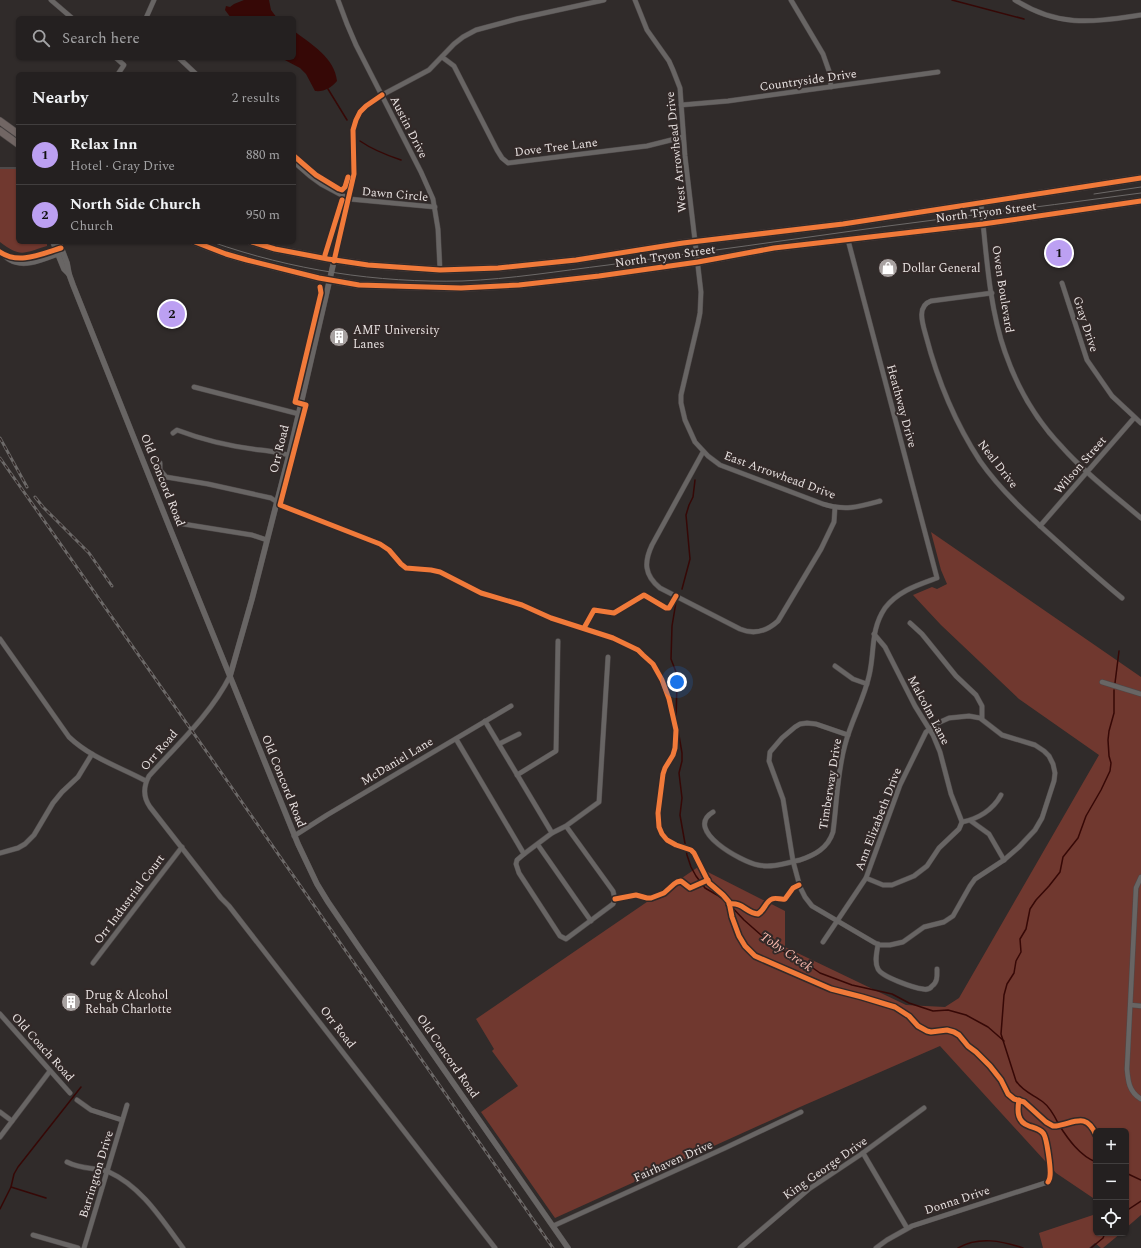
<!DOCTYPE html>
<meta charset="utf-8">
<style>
:root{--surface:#242020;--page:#302d2d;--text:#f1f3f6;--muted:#a3a3a5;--line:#413e3e;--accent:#bca0f2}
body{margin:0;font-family:Spectral,serif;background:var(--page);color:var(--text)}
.controls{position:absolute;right:12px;bottom:12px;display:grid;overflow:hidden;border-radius:6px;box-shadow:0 1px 3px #0004}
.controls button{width:36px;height:36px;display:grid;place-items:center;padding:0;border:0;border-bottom:1px solid var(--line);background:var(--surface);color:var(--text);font:20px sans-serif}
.you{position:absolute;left:677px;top:682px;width:14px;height:14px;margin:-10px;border:3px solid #fff;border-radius:50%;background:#1a73e8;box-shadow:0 0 0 6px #1a73e833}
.badge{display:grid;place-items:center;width:26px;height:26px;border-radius:50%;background:var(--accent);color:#111;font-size:13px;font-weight:700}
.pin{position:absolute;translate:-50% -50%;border:2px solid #fff;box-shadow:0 1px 4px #0006}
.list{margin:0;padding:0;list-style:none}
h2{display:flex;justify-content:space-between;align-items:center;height:52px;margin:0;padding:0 16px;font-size:17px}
h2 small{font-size:13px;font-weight:400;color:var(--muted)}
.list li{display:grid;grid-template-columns:26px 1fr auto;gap:12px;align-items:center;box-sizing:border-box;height:60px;padding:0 16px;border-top:1px solid var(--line)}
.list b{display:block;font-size:15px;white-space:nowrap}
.list p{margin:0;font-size:13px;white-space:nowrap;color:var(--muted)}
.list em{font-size:13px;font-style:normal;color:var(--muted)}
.icon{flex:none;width:22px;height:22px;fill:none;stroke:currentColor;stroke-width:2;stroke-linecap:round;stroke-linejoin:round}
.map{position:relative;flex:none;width:1141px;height:1248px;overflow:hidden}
.search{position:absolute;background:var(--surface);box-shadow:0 1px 3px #0004;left:16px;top:16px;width:280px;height:44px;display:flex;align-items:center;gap:10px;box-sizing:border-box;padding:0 14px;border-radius:6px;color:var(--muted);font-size:15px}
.panel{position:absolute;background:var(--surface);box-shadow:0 1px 3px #0004;left:16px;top:72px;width:280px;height:172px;border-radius:6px}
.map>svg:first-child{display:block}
.green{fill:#70382f}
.water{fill:#360806}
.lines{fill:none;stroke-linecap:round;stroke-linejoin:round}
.stream{stroke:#360806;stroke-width:1.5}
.minor-casing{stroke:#4e4949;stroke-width:5.5}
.tertiary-casing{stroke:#4e4949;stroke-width:6}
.primary-casing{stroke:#4e4949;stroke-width:8}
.minor{stroke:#686564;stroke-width:4.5}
.tertiary{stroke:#686564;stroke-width:5.5}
.primary{stroke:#716664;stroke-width:7}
.tram{stroke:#6c6968;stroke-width:1}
.rail-casing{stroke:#6c6968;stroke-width:3}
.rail{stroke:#322928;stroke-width:1.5;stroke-dasharray:4.5;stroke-linecap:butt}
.cycleway-casing{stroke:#322928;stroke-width:8}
.cycleway{stroke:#f17a3a;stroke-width:5}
.labels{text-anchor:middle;stroke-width:4;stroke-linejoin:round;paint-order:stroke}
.street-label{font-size:12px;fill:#e8e2e1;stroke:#322928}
.poi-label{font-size:12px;fill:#e8e2e1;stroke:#322928;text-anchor:start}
.water-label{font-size:13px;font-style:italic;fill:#fcbbaf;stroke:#322928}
</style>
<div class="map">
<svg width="1141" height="1248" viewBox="0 0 1141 1248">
<rect width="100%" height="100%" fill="#302b2a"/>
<g class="green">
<path d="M0,169H18V242H47V246C23,253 21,258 0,242Z"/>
<path d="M931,532L1141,677V1215L1126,1228V1131H1096V1200L1056,1173L940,1046L800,1107L555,1218L481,1112L518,1086L492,1051L494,1049L476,1019L698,867L785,911V947L906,1005L945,1007L959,998L1099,755L1019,699L941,625L913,595L932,587L937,589L947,584L941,570Z"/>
<path d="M1096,1214V1233H1121L1103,1248H1101L1095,1243L1089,1248H1043L1039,1233Z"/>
</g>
<g class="water">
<path d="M244,0H269L271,10L277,18H231L225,10L226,6L230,7L234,4Z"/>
<path d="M294,31C311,44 335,58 337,81C331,88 324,92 315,91L306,74L300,68L281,58H294Z"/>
</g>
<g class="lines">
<g class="stream">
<path d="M952,0L1024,19"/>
<path d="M328,89L347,120"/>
<path d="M360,141C373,150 386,155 401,160"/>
<path d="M682,589L690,559L686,515L689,505L693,497L695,480"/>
<path d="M676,602L672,626L671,659L676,672L677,684L676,718L682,753V761L679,773L682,798L680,815L687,855L691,867L696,876L705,888L717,895L728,903L744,920L761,935L783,951L800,959L820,973L852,985L892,994L909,1003L933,1011L948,1010L966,1015L988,1027L1004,1041"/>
<path d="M1115,683L1119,651"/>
<path d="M1096,1162C1080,1156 1068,1139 1059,1125C1055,1117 1051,1108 1043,1102C1034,1095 1023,1092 1016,1081L1001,1034L1004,995L1007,984L1014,973L1016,961L1021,952L1020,939L1026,929L1030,909L1036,900L1049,886L1060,872L1063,857L1078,838L1086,816L1101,790L1110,771L1111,763L1109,756L1108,740L1109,731L1114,713V690"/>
<path d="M1126,1173L1141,1180"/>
<path d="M11,1187L46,1198"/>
<path d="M0,1209L11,1187L14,1174L18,1167L81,1087"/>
<path d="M1126,1211L1141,1201"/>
<path d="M958,1248C979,1236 1002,1241 1023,1248"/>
<path d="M1091,1248L1103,1238L1105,1233"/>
</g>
<g class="minor-casing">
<g id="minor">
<path d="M51,0L72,18"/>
<path d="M338,0L347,24L356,45L421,172L433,199L438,229L440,270"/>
<path d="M635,0L647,30L669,61L673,70L680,88L685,156L701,292L700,313L698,323L681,395V403L685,420L695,442L708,456L720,465L823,504C845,511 858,507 880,501"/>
<path d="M791,0L823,54L829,71L831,87"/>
<path d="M1015,0C1059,28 1092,22 1141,15"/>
<path d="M146,18L154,0"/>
<path d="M442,57L454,66L497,150L502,158L508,163L647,146L683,137"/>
<path d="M116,58L124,65L118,74"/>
<path d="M179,58L196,74"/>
<path d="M681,105L728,101L938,72"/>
<path d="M294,162L310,176L321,184L349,199L435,207"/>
<path d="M981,203C986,250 989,307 1005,352C1017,387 1037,421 1062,447C1085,473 1114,495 1141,518"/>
<path d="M0,252C3,254 6,258 10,260C25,269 46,258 61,253"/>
<path d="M5,255L17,259H25L59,248"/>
<path d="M334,261L354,174L353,130L356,120L360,112L366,106L382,95L429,70L454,44L463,37L476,30L517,19L604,0"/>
<path d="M1062,283L1087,360L1112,396L1141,423"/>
<path d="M992,293L931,301C916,306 923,325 926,336C938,382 954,421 980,461C1001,491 1030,517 1058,542C1079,561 1100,580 1122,598"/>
<path d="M194,387L299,414"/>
<path d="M173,433L177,430C203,440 234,447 261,450C271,451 279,453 289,455"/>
<path d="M703,452L652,545C644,562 644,575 660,588L740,629C754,635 767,631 778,621L821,549L834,522L835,507"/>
<path d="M160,463V470L166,477L208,484L271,498L277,502"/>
<path d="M177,523L252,535L267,540"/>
<path d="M1040,526L1134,418"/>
<path d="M910,623L922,634L956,676L976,695L982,706V719"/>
<path d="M874,634L885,647L915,706L933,735L940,752L951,794L962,822"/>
<path d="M0,639L69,737C91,758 120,767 146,781"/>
<path d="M835,666L853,679L867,684"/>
<path d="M230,676C211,714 177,745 149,776C143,787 143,797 150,807L221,898L229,906L495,1248"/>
<path d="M1102,682L1141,694"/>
<path d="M485,721L552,833"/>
<path d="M456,739L524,854"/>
<path d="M499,744L519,734"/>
<path d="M517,775L556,751L558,641"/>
<path d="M713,812C683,830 742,862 758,865C772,868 786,863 800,860C815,855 828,848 833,832C837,803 837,773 845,745C851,721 864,699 869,676C875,652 870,630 885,608C898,591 918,585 937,578L848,240"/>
<path d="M971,821L989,834L1004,860"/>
<path d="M962,822C978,819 993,810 1001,795"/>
<path d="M566,826L613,891L615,899L613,904L566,939L560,936L519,873L516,864L517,860L524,854L552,833L566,826L599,802L608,657"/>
<path d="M294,836L327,815L511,706"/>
<path d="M538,845L591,921"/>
<path d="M0,853L18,848L25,844L34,835L53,803L62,792L78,777L92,754"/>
<path d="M1141,877L1136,888L1127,1069C1128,1081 1129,1092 1141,1099"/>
<path d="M866,878L883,885H892L914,876L927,866L939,848L959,829L962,822"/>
<path d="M823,942L866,878L900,785L926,732L938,723L949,718L969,716L980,718L1002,735L1035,745L1044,751L1049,756L1053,764L1055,773L1054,781L1042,818L1035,830L1019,847L1004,860L975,879L970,886L953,916L944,922L924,927L903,942L890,945H880L875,943L812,906L805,897L800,887L793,861L783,799L769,761L770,752L782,738L795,727L800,724L807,723L816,724L848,735"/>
<path d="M878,944C877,952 874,962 878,969C882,977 914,988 923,989C927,990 930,989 932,986C938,982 937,975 937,969"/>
<path d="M93,963L182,847"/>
<path d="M1131,1005L1141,1006"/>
<path d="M0,1014L70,1093"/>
<path d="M77,1100L91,1110L122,1120"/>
<path d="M0,1112L12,1121"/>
<path d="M0,1137L50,1071"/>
<path d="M863,1153L907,1228"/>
<path d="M67,1162C82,1170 96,1167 109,1172C142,1187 162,1220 183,1248"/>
<path d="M553,1226L725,1148L801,1112"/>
<path d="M33,1235L78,1248"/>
<path d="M84,1248L127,1105"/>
<path d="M740,1248L809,1189L860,1155L924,1108"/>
<path d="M876,1248L887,1240L912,1226L1048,1182"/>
</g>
</g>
<g class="tertiary-casing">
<g id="tertiary">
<path d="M53,242L64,269L69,274"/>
<path d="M59,242L67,263L69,274L73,285L171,531L298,844L317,884L328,902L358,946L568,1248"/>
<path d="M230,676L252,599L290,451L334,261"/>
</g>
</g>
<g class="primary-casing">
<g id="primary">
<path d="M0,121L18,134"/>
<path d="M0,131L18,144"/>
<path d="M195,242L226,254L247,260L319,278L359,285L461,288L519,285L599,276L698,262L774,248L983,224L1141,201"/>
<path d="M252,242L275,249L328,259L368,265L440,270L498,268L576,260L683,243L843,224L1141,178"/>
</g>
</g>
<use href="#minor" class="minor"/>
<use href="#tertiary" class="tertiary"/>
<use href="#primary" class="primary"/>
<g class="tram">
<path d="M0,168H18"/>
<path d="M1094,194L1141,187"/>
<path d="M212,242C292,270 377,283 462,281C511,279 559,271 608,265C670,256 732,248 795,239C910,222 1026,209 1141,193"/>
</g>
<g class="rail-casing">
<g id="rail">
<path d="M0,438L27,487"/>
<path d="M0,458L230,785L553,1248"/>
<path d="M35,497L43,507L89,553L112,586"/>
</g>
</g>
<use href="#rail" class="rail"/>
<g class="cycleway-casing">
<g id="cycleway">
<path d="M294,156L316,175L339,189L342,190L345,187L348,177"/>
<path d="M195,242L226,254L247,260L319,278L359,285L461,288L519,285L599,276L698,262L774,248L983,224L1141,201"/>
<path d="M252,242L275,249L328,259L368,265L440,270L498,268L576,260L683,243L843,224L1141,178"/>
<path d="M0,252C19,265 41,254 61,248"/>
<path d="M325,255L342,200"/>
<path d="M334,261L354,174L353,130L356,120L360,112L366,106L382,95"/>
<path d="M320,287L321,293L295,402L306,405L280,505L380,544L389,550L401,564L406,568L431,570L440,572L481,593L522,605L551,618L613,638L638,650L643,655L653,664L662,680L669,699L676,730L675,748L673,755L665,768L663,774L658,813L659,827L662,834L667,840L676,845L691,850L694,853L709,883L723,895L729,902L732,917L739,936L745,946L755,956L831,989L862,997L895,1007L909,1016L918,1026L927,1031L931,1032L947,1030L954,1032L959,1035L968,1046L976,1052L990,1066L1001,1080L1008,1094L1014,1099L1024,1102L1046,1122L1053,1126H1056C1075,1123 1086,1112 1096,1135"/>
<path d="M584,628L594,610L614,613L644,595L666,608H669L676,596"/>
<path d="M615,899L636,895L647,898H651L664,893L674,884L677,882L681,881L690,888L708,880"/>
<path d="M729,904C743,902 746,913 758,914C765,910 765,902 772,899C776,897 781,900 785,899L793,888L799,885"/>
<path d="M1019,1100C1017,1111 1017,1122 1029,1126C1035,1128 1040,1129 1043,1133C1047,1137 1051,1170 1050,1176C1050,1179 1049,1180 1048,1182"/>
</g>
</g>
<use href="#cycleway" class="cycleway"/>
</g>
<defs>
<g id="shop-disc" transform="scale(1)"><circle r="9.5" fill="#a8a2a1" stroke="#322928"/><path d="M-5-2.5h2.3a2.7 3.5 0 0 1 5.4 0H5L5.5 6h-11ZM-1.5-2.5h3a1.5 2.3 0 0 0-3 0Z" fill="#fff"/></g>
<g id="building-disc" transform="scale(1)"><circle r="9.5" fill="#a8a2a1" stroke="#322928"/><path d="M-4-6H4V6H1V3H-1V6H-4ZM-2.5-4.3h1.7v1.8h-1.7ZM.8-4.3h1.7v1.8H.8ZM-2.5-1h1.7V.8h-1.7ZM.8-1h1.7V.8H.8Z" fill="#fff"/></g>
</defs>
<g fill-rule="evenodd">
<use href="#shop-disc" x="888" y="268"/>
<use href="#building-disc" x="339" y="337"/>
<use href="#building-disc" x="71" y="1002"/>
</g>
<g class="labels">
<g class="street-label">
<text transform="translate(808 80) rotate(-8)" y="4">Countryside Drive</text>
<text transform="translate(409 127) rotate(63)" y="4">Austin Drive</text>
<text transform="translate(556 147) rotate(-7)" y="4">Dove Tree Lane</text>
<text transform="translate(676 152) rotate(-96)" y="4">West Arrowhead Drive</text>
<text transform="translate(395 194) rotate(5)" y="4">Dawn Circle</text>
<text transform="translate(986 212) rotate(-7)" y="4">North Tryon Street</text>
<text transform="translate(665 256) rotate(-8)" y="4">North Tryon Street</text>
<text transform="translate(1003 289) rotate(81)" y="4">Owen Boulevard</text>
<text transform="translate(1086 324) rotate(72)" y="4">Gray Drive</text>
<text transform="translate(902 406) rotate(75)" y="4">Heathway Drive</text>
<text transform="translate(279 449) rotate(-76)" y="4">Orr Road</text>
<text transform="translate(998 464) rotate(52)" y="4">Neal Drive</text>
<text transform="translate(1080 465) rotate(-49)" y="4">Wilson Street</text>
<text transform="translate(780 475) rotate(20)" y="4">East Arrowhead Drive</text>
<text transform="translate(163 480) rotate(68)" y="4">Old Concord Road</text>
<text transform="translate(929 710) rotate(62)" y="4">Malcolm Lane</text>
<text transform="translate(159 750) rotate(-49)" y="4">Orr Road</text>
<text transform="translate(397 761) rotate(-31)" y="4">McDaniel Lane</text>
<text transform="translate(284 781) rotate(68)" y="4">Old Concord Road</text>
<text transform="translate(830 784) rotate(-81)" y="4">Timberway Drive</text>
<text transform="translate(878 819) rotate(-69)" y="4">Ann Elizabeth Drive</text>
<text transform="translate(129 899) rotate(-53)" y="4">Orr Industrial Court</text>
<text transform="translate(338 1027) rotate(52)" y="4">Orr Road</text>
<text transform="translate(43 1047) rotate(48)" y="4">Old Coach Road</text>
<text transform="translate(448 1056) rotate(55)" y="4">Old Concord Road</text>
<text transform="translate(673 1161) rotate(-24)" y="4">Fairhaven Drive</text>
<text transform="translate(825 1168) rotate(-35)" y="4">King George Drive</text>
<text transform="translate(96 1174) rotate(-73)" y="4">Barrington Drive</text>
<text transform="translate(957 1200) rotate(-18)" y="4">Donna Drive</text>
</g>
<g class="poi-label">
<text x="902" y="272">Dollar General</text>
<text x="353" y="334">AMF University<tspan x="353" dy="14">Lanes</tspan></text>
<text x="85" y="999">Drug &amp; Alcohol<tspan x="85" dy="14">Rehab Charlotte</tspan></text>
</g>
<g class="water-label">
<text transform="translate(787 951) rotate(34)" y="5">Toby Creek</text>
</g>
</g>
</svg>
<div class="controls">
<button>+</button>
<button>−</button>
<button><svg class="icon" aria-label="locate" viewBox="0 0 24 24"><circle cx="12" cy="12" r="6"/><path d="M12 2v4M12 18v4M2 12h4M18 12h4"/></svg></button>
</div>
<div class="you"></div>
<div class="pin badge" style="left:1059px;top:253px">1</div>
<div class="pin badge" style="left:172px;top:314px">2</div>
<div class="search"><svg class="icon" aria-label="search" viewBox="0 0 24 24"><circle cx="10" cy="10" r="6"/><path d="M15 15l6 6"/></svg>Search here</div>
<section class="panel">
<h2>Nearby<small>2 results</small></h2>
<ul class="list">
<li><span class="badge">1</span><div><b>Relax Inn</b><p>Hotel · Gray Drive</p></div><em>880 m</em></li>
<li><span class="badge">2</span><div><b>North Side Church</b><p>Church</p></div><em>950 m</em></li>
</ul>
</section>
</div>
